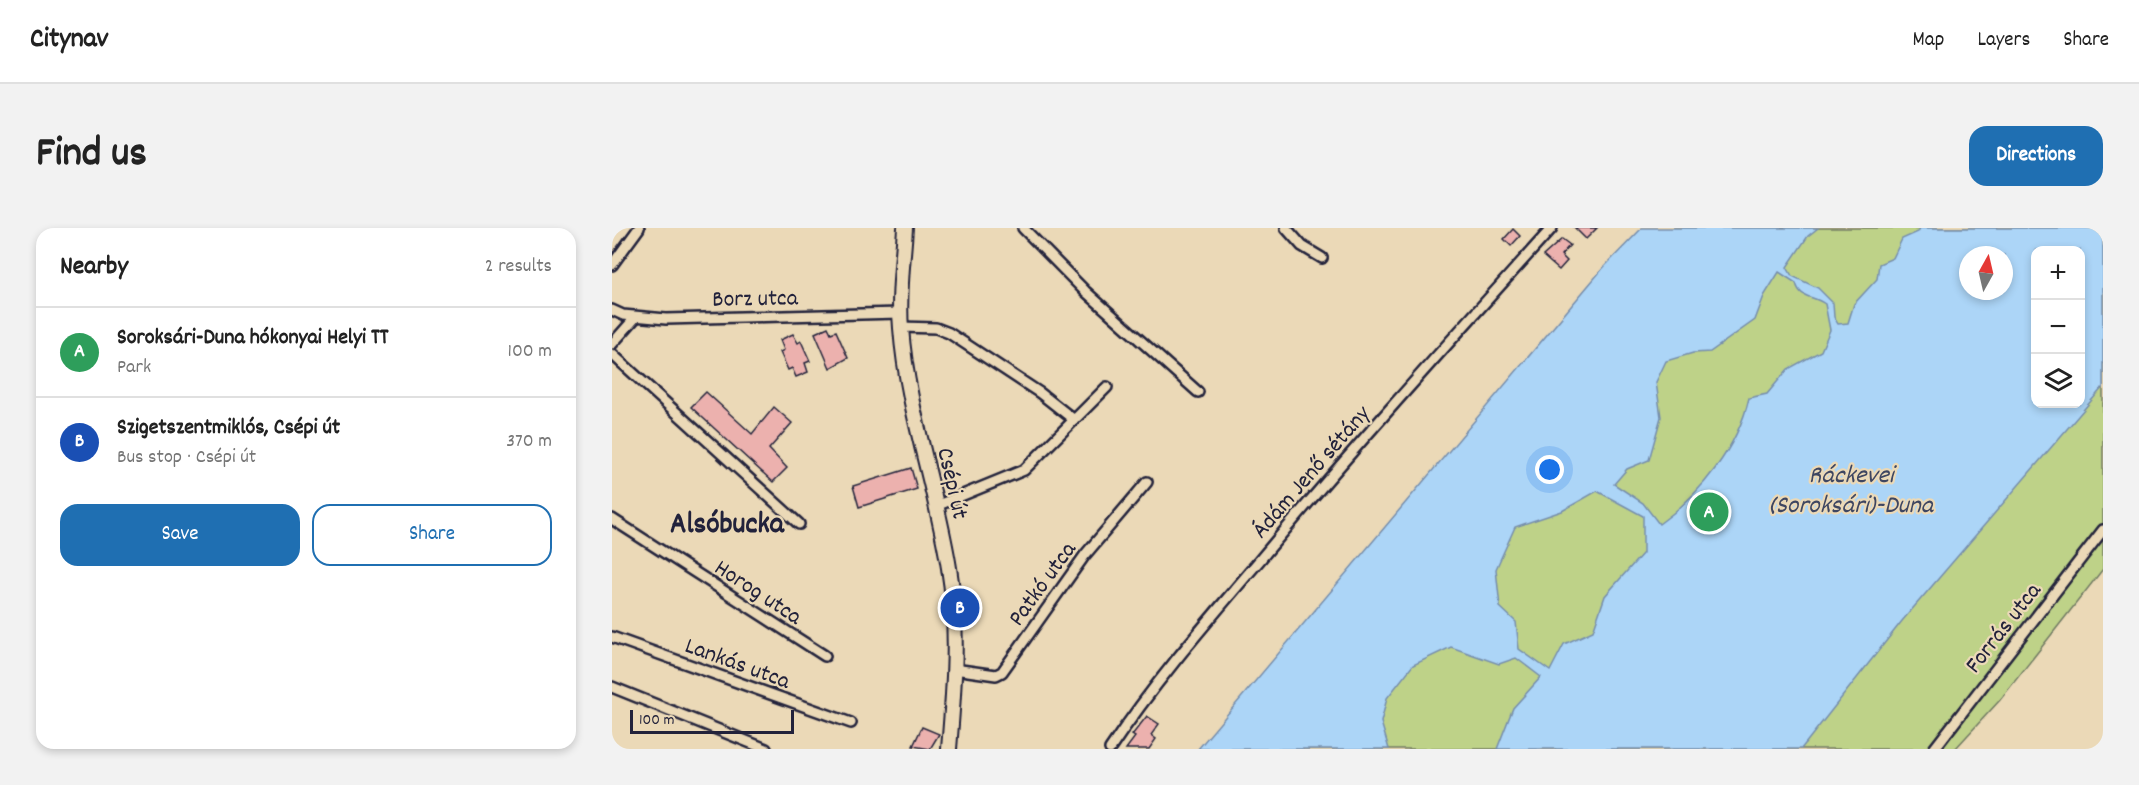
<!DOCTYPE html>
<meta charset="utf-8">
<style>
:root{--surface:#fff;--page:#f2f2f2;--text:#222;--muted:#767676;--line:#e0e0e0;--accent:#1f6fb2}
body{margin:0;font-family:Dekko,sans-serif;background:var(--page);color:var(--text)}
.controls{position:absolute;right:18px;top:18px;display:grid;overflow:hidden;border-radius:12px;box-shadow:0 3px 9px #0003}
.controls button{width:54px;height:54px;display:grid;place-items:center;padding:0;border:0;border-bottom:2px solid var(--line);background:var(--surface);color:var(--text);font:30px sans-serif}
.compass{position:absolute;left:1347px;top:18px;width:54px;height:54px;border-radius:50%;background:var(--surface);box-shadow:0 3px 9px #0003;rotate:8deg}
.scale{position:absolute;left:18px;bottom:15px;width:164px;box-sizing:border-box;padding-left:6px;border:3px solid #22223b;border-top:0;font-size:16px;line-height:21px;white-space:nowrap;color:#22223b;-webkit-text-stroke:4px #ebd9b7;paint-order:stroke}
.you{position:absolute;left:938px;top:242px;width:21px;height:21px;margin:-15px;border:4px solid #fff;border-radius:50%;background:#1a73e8;box-shadow:0 0 0 9px #1a73e833}
.badge{display:grid;place-items:center;width:39px;height:39px;border-radius:50%;background:var(--accent);color:#fff;font-size:20px;font-weight:700}
.pin{position:absolute;translate:-50% -50%;border:3px solid #fff;box-shadow:0 2px 6px #0006}
.list{margin:0;padding:0;list-style:none}
h2{display:flex;justify-content:space-between;align-items:center;height:78px;margin:0;padding:0 24px;font-size:26px}
h2 small{font-size:20px;font-weight:400;color:var(--muted)}
.list li{display:grid;grid-template-columns:39px 1fr auto;gap:18px;align-items:center;box-sizing:border-box;height:90px;padding:0 24px;border-top:2px solid var(--line)}
.list b{display:block;font-size:22px;white-space:nowrap}
.list p{margin:0;font-size:20px;white-space:nowrap;color:var(--muted)}
.list em{font-size:20px;font-style:normal;color:var(--muted)}
.actions{display:flex;gap:12px;padding:18px 24px}
.actions a{flex:1;padding:14px 0;border:2px solid var(--accent);border-radius:18px;text-align:center;font-size:21px;color:var(--accent)}
.actions .main{background:var(--accent);color:#fff}
.icon{flex:none;width:33px;height:33px;fill:none;stroke:currentColor;stroke-width:2;stroke-linecap:round;stroke-linejoin:round}
.map{position:relative;flex:none;width:1491px;height:521px;overflow:hidden;border-radius:18px}
header{display:flex;align-items:center;gap:36px;box-sizing:border-box;height:84px;padding:0 30px;background:var(--surface);border-bottom:2px solid var(--line)}
header strong{font-size:28px}
nav{display:flex;gap:33px;margin-inline-start:auto;font-size:21px}
.intro{display:flex;align-items:center;justify-content:space-between;box-sizing:border-box;height:144px;padding:0 36px}
h1{margin:0;font-size:42px}
.button{padding:15px 27px;border-radius:18px;background:var(--accent);color:#fff;font-size:21px;font-weight:700}
main{display:flex;gap:36px;padding:0 36px}
aside{flex:1;background:var(--surface);border-radius:18px;box-shadow:0 3px 9px #0003}
.map>svg:first-child{display:block}
.green{fill:#bed288;stroke:#707a62;stroke-width:1.5;fill-rule:evenodd}
.water{fill:#acd5f7;stroke:#758dac;stroke-width:1.5;fill-rule:evenodd}
.building{fill:#ecb1ae;stroke:#22223b;stroke-width:1.5}
.lines{fill:none;stroke-linecap:round;stroke-linejoin:round}
.street-casing{stroke:#22223b;stroke-width:14}
.secondary-casing{stroke:#22223b;stroke-width:18}
.street{stroke:#ebd9b7;stroke-width:9}
.secondary{stroke:#ebd9b7;stroke-width:14}
.labels{text-anchor:middle;stroke-width:4.5;stroke-linejoin:round;paint-order:stroke}
.street-label{font-size:24px;fill:#22223b;stroke:#ebd9b7}
.water-label{font-size:26px;font-style:italic;fill:#3e4661;stroke:#ebd9b7}
.district-label{font-size:30px;font-weight:bold;fill:#22223b;stroke:#ebd9b7}
</style>
<header>
<strong>Citynav</strong>
<nav><a>Map</a><a>Layers</a><a>Share</a></nav>
</header>
<div class="intro"><h1>Find us</h1><a class="button">Directions</a></div>
<main>
<aside>
<h2>Nearby<small>2 results</small></h2>
<ul class="list">
<li><span class="badge" style="background:#2e9e5b">A</span><div><b>Soroksári-Duna hókonyai Helyi TT</b><p>Park</p></div><em>100 m</em></li>
<li><span class="badge" style="background:#1a4fb4">B</span><div><b>Szigetszentmiklós, Csépi út</b><p>Bus stop · Csépi út</p></div><em>370 m</em></li>
</ul>
<div class="actions"><a class="main">Save</a><a>Share</a></div>
</aside>
<div class="map">
<svg width="1491" height="521" viewBox="0 0 1491 521">
<rect width="100%" height="100%" fill="#ebd9b7"/>
<filter id="ink" filterUnits="userSpaceOnUse"><feTurbulence type="fractalNoise" baseFrequency=".0167" numOctaves="2"/><feDisplacementMap in="SourceGraphic" scale="12" xChannelSelector="R" yChannelSelector="G"/><feConvolveMatrix kernelMatrix="1 2 1 2 8 2 1 2 1" color-interpolation-filters="sRGB"/></filter>
<g filter="url(#ink)">
<path class="green" d="M1062,0H1491V341L1388,472L1343,521H607ZM1424,22H1468V176H1424ZM1356,27H1392V63H1356Z"/>
<path class="water" d="M1030,0H1206L1196,8L1175,39L1180,48L1206,60L1221,75L1222,89L1226,96L1236,95L1242,76L1265,51L1267,36L1281,30L1290,11L1306,4L1308,0H1491V159L1290,393L1189,521H885L901,480L929,449L904,430L887,436L839,419L801,437L775,470L769,494L777,521H586L992,39ZM1424,22H1468V176H1424ZM1356,27H1392V63H1356ZM1167,44L1184,55C1188,71 1200,67 1213,76L1218,102L1209,123L1176,141L1155,166L1137,170C1126,219 1088,267 1047,296L1031,275L1002,256L1015,241L1037,232L1049,189L1044,154L1054,133L1081,125L1098,124L1143,92L1152,68ZM985,263L1031,288V325L993,368L981,403L952,416L938,443L907,421L904,394L888,379L884,341L903,299L950,283Z"/>
<g class="building">
<path d="M963,0H985L974,11Z"/>
<path d="M901,1L908,8L899,18L892,11Z"/>
<path d="M950,11L958,17L949,27L955,33L947,42L931,28Z"/>
<path d="M216,99L219,105L224,103L236,130L218,140L203,105Z"/>
<path d="M181,106L186,115L189,113L198,133L193,135L196,144L184,149L180,140L176,142L168,124L172,122L168,112Z"/>
<path d="M94,164L140,206L162,179L180,195L157,221L175,240L161,254L79,179Z"/>
<path d="M299,240L305,261L247,279L241,258Z"/>
<path d="M535,488L547,496L539,507L544,511L537,521H514L523,509L520,507Z"/>
<path d="M310,499L327,506L318,521L301,518Z"/>
</g>
<g class="lines">
<g class="street-casing">
<g id="street">
<path d="M411,0L473,63L586,164"/>
<path d="M674,0L690,18L710,30"/>
<path d="M0,37L27,0"/>
<path d="M0,82L11,87L54,91L288,85"/>
<path d="M288,99L324,100L337,105L428,165L461,191"/>
<path d="M0,116L24,89"/>
<path d="M0,126L187,296"/>
<path d="M324,278L412,242L495,159"/>
<path d="M0,291L213,428"/>
<path d="M0,409L239,495"/>
<path d="M342,441L384,447L390,444L473,327L535,254"/>
<path d="M0,459L154,521"/>
<path d="M498,521C542,455 595,394 647,333C742,219 841,110 940,0"/>
<path d="M1322,521L1491,302"/>
</g>
</g>
<g class="secondary-casing">
<path id="secondary" d="M293,0C291,33 286,67 289,100C295,181 324,259 337,340C347,399 342,461 337,521"/>
</g>
<use href="#street" class="street"/>
<use href="#secondary" class="secondary"/>
</g>
</g>
<g class="labels">
<g class="street-label">
<text transform="translate(143 69) rotate(-1)" y="8">Borz utca</text>
<text transform="translate(698 243) rotate(-49)" y="8">Ádám Jenő sétány</text>
<text transform="translate(342 255) rotate(77)" y="8">Csépi út</text>
<text transform="translate(429 355) rotate(-54)" y="8">Patkó utca</text>
<text transform="translate(147 363) rotate(33)" y="8">Horog utca</text>
<text transform="translate(1390 399) rotate(-52)" y="8">Forrás utca</text>
<text transform="translate(126 434) rotate(20)" y="8">Lankás utca</text>
</g>
<g class="water-label">
<text x="1239" y="254">Ráckevei<tspan x="1239" dy="30">(Soroksári)-Duna</tspan></text>
</g>
<g class="district-label">
<text x="115" y="304">Alsóbucka</text>
</g>
</g>
</svg>
<div class="controls">
<button>+</button>
<button>−</button>
<button><svg class="icon" aria-label="layers" viewBox="0 0 24 24"><path d="M12 4l9 5-9 5-9-5zM3 14l9 5 9-5"/></svg></button>
</div>
<svg class="compass" viewBox="-18 -18 36 36"><path d="M0-13l5 13h-10z" fill="#e53935"/><path d="M0 13l5-13h-10z" fill="#767676"/></svg>
<div class="scale">100 m</div>
<div class="you"></div>
<div class="pin badge" style="left:1097px;top:284px;background:#2e9e5b">A</div>
<div class="pin badge" style="left:348px;top:380px;background:#1a4fb4">B</div>
</div>
</main>
